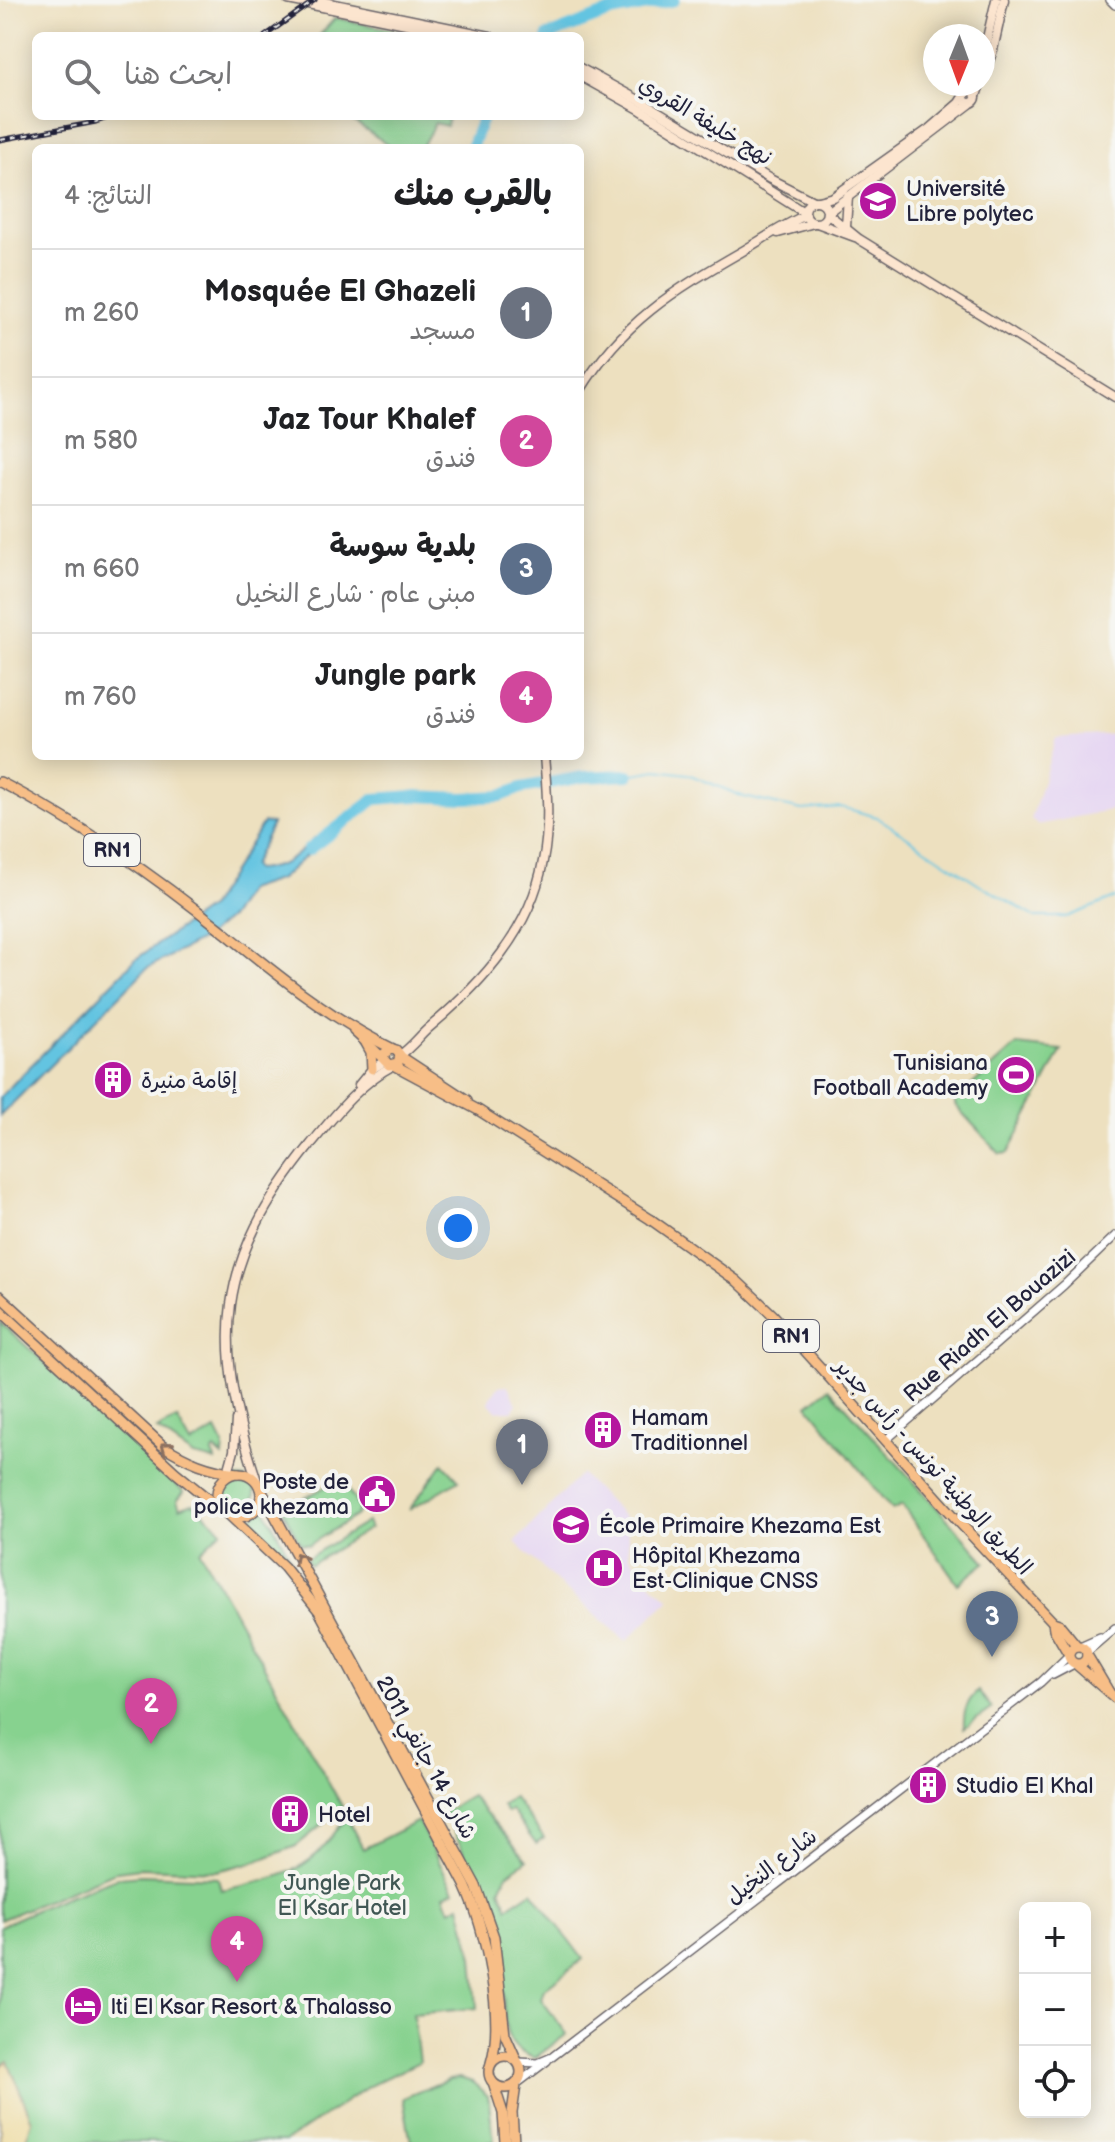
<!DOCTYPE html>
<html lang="ar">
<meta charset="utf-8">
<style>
:root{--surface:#fff;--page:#f2f2f2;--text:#202124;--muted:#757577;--line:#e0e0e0;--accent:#b45309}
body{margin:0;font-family:"Balsamiq Sans","Playpen Sans Arabic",sans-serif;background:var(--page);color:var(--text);direction:rtl}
.controls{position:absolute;right:24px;bottom:24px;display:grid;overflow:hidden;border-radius:12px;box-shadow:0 4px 20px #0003}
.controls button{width:72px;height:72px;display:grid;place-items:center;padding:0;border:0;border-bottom:2px solid var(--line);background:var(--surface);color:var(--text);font:40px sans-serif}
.compass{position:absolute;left:923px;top:24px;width:72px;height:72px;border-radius:50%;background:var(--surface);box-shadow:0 4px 20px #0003;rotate:181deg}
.you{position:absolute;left:458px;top:1228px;width:28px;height:28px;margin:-20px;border:6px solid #fff;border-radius:50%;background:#1a73e8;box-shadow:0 0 0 12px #1a73e833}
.badge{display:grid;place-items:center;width:52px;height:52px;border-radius:50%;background:var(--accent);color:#fff;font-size:26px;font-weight:700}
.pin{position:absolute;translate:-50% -66px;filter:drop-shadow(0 2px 4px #0008)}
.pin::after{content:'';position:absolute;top:42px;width:28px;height:24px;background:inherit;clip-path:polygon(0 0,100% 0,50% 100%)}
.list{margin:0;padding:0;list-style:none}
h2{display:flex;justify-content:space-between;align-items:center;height:104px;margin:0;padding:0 32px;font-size:34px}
h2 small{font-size:26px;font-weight:400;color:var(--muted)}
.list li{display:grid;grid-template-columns:52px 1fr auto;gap:24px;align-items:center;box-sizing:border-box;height:128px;padding:0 32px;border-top:2px solid var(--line)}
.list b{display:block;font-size:30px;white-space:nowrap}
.list p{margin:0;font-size:26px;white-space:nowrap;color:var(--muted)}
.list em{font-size:26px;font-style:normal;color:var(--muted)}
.icon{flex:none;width:44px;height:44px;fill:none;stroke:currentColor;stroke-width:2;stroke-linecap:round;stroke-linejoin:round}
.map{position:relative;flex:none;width:1115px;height:2142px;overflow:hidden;direction:ltr}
.search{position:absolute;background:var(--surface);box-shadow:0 4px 20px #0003;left:32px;top:32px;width:552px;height:88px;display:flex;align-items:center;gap:20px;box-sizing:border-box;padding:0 28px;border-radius:12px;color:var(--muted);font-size:30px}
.panel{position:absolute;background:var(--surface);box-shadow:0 4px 20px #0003;left:32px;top:144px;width:552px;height:616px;border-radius:12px;direction:rtl}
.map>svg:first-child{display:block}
.built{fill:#e4d3f2}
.green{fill:#87d28f;stroke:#547a65;stroke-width:2}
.sand{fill:#eeda9e;stroke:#887e6c;stroke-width:2}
.water{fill:#63c4e1;stroke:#42738e;stroke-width:2}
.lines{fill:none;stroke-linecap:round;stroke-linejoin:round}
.stream{stroke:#63c4e1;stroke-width:2}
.river{stroke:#63c4e1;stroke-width:12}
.tertiary-casing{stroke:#696469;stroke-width:10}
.secondary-casing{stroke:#696469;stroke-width:11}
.primary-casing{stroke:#696469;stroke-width:12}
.tertiary{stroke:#fff;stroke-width:7}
.secondary{stroke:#fce5cf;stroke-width:8}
.primary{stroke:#f7be87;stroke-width:9}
.rail-casing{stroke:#22223b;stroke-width:5}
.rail{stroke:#f6f6f2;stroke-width:2;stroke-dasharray:6;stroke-linecap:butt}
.oneway{stroke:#8c7061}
.labels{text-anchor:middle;stroke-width:8;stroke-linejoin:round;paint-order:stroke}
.shield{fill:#f6f6f2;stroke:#626272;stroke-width:2}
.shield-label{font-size:20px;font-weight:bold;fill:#22223b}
.street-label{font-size:22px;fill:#22223b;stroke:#f6f6f2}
.poi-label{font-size:22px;fill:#22223b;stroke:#f6f6f2;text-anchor:start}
.park-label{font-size:22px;fill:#405754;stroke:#f6f6f2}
</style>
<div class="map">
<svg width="1115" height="2142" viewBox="0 0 1115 2142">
<rect width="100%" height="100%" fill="#f6f6f2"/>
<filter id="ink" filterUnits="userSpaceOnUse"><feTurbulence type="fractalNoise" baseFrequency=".0125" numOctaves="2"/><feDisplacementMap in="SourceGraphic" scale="16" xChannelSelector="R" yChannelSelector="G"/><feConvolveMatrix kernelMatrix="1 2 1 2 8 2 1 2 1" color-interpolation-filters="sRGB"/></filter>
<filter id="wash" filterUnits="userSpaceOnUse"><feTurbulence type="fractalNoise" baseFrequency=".006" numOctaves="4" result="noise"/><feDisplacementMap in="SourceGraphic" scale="32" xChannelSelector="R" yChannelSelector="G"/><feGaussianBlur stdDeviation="1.8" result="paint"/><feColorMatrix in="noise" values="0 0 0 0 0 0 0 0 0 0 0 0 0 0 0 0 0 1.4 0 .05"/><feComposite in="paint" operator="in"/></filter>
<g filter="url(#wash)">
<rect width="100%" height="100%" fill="#ede0bf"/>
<g class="built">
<path d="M1115,734V809L1038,825L1031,820L1056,738Z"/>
<path d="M499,1386H508L517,1404L512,1411H496L489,1403L490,1397Z"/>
<path d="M581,1474L627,1520L629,1555L654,1587L670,1599L626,1641L556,1581L515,1542Z"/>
</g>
<g class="green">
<path d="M335,18L424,36H319Z"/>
<path d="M346,116H448L447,126L435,123L421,148H393Z"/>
<path d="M1017,1045L1062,1050L1008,1153L1000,1154L955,1105V1100Z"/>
<path d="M0,1322L68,1384L99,1417L112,1425L184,1492L177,1500L180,1508L193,1503L222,1530L200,1551L343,1808L296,1846L257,1861L217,1871L140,1868L117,1871L0,1920Z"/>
<path d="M829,1388L986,1562L958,1584L902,1505L892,1510L808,1405Z"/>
<path d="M177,1419L191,1444L216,1430L224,1446L223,1457L215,1450L213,1452L215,1461L194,1456L157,1430Z"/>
<path d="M443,1463L459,1480L409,1510Z"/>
<path d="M341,1478L359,1508L357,1515L309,1545L300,1543L283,1510Z"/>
<circle cx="240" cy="1493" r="15"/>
<path d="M263,1506L294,1564L245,1520L256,1515Z"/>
<path d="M367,1522L370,1528L310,1565L306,1559Z"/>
<path d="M978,1691L992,1708L964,1728C963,1713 966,1702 978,1691Z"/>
<path d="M471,1796L527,1860L507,1874L500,1889L508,1907L532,1891L583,1959L544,1989L541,1999L567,2034L535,2058C522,2054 513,2048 508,2035C501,2016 505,1972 500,1949C490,1900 466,1857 444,1812Z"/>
<path d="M513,1797L544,1838L536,1844L511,1810L507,1813L502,1806Z"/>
<path d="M347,1818L363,1849L418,1821L454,1891L444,1895L450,1910L460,1905L473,1957L477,2008L413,2014L419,2062L369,2086L285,2142H25L32,2121L8,2062L0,2066V1926L53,1902L119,1877L141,1875L218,1878L221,1890C254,1884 294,1877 319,1852C329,1841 337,1829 347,1818Z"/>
<path d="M460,2078L472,2082L488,2096L494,2142H411L403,2098L449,2079Z"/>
</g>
<path class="sand" d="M8,2061L32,2121L25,2142H0V2066Z"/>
<path class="water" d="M263,823L272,824L252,866L255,870C286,868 293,858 315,838L319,844L280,879L247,890L231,916L205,938L147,968L0,1116V1097L136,959L210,907Z"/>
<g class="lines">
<path class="stream" d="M628,775L657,770L688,774L744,797L802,810L841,807L877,817L979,884L1035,917H1067L1115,898"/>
<g class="river">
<path d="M548,36L610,12L674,0"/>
<path d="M471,148L483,116"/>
<path d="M308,850L375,799L414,796L464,798L501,796L521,788L582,777L628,775"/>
</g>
</g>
</g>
<g filter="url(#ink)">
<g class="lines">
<g class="tertiary-casing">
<g id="tertiary">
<path d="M1110,0L1115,5"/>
<path d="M886,1440L1064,1285L1115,1236"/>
<path d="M1080,1646L1100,1637"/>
<path d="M1087,1652L1115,1628"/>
<path d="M1053,1675L1074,1664"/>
<path d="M518,2062L538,2063L552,2057L1041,1682L1068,1656"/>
<path d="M518,2083L547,2061"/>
</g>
</g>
<g class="secondary-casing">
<g id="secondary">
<path d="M288,0L465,36"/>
<path d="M315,0L490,36"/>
<path d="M983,55L996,0"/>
<path d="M580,68L644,103L770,179L813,201"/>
<path d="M580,76L641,110L805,213"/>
<path d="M983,77L993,50L1004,0"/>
<circle cx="970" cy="97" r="6"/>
<path d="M976,96L980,84"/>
<path d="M970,104L827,213L859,239L1115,397"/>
<path d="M818,201L833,197L929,129L959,103L964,95"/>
<circle cx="816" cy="212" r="11"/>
<path d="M817,223L855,237"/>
<path d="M846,227L848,196"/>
<path d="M778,233L814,223"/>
<path d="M580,391C622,322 673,291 741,252C763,239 783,225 806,215"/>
<path d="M400,1055C412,1047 420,1035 431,1026C483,982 531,929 543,861C550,827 547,790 544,756"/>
<path d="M359,1085L372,1069L385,1061"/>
<path d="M227,1476L234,1451L236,1420"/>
<path d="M258,1484C211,1342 215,1262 311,1144C335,1115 360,1083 394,1065"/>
</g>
</g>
<g class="primary-casing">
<g id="primary">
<path d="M0,782C74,820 158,878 223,931C276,974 331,1019 393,1049"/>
<path d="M354,1031C366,1042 378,1053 389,1065L398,1063L400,1055L396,1050L390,1049L384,1054V1059"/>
<path d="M366,1043L371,1052L372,1069"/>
<path d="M400,1056L467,1100"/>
<path d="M394,1065L478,1110L650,1219L737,1281L773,1315L960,1523L1053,1622L1059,1624L1077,1646"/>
<path d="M0,1296L162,1445C187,1461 209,1470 238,1473"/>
<path d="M0,1310L175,1472L224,1512"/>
<circle cx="239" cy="1495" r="22"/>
<path d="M260,1488L476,1886L494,1937L505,2034L517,2061"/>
<path d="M228,1514L284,1567L319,1611L465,1885C485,1928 505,2017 491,2063"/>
<path d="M1053,1622L1054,1629L1068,1653"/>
<circle cx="1078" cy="1655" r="9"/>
<path d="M1087,1655L1109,1692"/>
<path d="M1077,1665L1115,1698"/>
<circle cx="505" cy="2072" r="16"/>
<path d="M494,2085L503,2113L505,2142"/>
<path d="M514,2142L512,2113L516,2085"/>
</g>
</g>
<use href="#tertiary" class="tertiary"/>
<use href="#secondary" class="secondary"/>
<use href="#primary" class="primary"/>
<g class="rail-casing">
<g id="rail">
<path d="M265,36L315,0"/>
<path d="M0,140L96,122L114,116"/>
</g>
</g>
<use href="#rail" class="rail"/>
</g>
<defs><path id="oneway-chevron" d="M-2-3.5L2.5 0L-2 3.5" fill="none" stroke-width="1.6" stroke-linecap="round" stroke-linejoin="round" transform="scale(2)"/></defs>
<g class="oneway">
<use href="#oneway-chevron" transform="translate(166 1447) rotate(-144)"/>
<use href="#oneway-chevron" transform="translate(299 1558) rotate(-118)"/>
</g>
</g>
<defs>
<g id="university-disc" transform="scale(2)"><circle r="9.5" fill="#b5179e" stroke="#f6f6f2"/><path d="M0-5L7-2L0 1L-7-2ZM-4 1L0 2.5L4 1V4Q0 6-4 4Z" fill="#fff"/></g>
<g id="stadium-disc" transform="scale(2)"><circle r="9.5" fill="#b5179e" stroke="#f6f6f2"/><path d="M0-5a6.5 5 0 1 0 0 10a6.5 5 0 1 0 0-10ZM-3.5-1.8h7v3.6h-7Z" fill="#fff"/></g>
<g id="building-disc" transform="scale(2)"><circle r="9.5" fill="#b5179e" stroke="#f6f6f2"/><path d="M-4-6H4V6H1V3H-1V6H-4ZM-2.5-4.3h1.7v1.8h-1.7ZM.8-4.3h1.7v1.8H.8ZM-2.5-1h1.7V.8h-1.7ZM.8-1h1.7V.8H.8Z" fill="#fff"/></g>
<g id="civic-disc" transform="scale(2)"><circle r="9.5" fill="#b5179e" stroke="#f6f6f2"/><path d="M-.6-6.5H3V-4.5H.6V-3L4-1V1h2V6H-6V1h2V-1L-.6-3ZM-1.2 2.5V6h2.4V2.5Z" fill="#fff"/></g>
<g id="school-disc" transform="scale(2)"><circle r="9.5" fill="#b5179e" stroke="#f6f6f2"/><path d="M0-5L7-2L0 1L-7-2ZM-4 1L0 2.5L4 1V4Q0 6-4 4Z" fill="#fff"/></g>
<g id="hospital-disc" transform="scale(2)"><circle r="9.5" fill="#b5179e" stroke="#f6f6f2"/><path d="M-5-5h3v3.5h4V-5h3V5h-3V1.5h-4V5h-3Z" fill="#fff"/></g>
<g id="hotel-disc" transform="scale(2)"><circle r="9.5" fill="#b5179e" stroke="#f6f6f2"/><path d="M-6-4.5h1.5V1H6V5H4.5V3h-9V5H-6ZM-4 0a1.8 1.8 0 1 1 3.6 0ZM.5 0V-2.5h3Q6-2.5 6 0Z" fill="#fff"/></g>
</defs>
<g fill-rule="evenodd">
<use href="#university-disc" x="878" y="201"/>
<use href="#stadium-disc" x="1016" y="1075"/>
<use href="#building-disc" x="113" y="1080"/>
<use href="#building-disc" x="603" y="1430"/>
<use href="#civic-disc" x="377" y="1494"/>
<use href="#school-disc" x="571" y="1525"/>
<use href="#hospital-disc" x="604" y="1568"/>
<use href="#building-disc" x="928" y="1785"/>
<use href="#building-disc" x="290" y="1814"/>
<use href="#hotel-disc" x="83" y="2006"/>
</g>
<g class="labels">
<g class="shield">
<rect x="84" y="834" width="56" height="32" rx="6"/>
<rect x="763" y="1320" width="56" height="32" rx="6"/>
</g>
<g class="shield-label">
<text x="112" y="857">RN1</text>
<text x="791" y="1343">RN1</text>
</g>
<g class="street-label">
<text transform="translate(706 120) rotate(31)" y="8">نهج خليفة القروي</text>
<text transform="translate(989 1325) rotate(-41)" y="8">Rue Riadh El Bouazizi</text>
<text transform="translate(934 1466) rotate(48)" y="8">الطريق الوطنية تونس - رأس جدير</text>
<text transform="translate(427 1757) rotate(61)" y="8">شارع 14 جانفي 2011</text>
<text transform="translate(771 1866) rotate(-38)" y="8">شارع النخيل</text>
</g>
<g class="poi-label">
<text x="906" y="196">Université<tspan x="906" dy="25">Libre polytec</tspan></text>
<text x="988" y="1070" text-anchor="end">Tunisiana<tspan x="988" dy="25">Football Academy</tspan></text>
<text x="141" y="1088">إقامة منيرة</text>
<text x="631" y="1425">Hamam<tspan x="631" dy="25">Traditionnel</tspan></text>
<text x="349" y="1489" text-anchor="end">Poste de<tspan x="349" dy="25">police khezama</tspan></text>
<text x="599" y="1533">École Primaire Khezama Est</text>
<text x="632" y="1563">Hôpital Khezama<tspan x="632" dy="25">Est-Clinique CNSS</tspan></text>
<text x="956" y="1793">Studio El Khal</text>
<text x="318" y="1822">Hotel</text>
<text x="111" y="2014">lti El Ksar Resort &amp; Thalasso</text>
</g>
<g class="park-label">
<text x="342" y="1890">Jungle Park<tspan x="342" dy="25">El Ksar Hotel</tspan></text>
</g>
</g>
</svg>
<div class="controls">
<button>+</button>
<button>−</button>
<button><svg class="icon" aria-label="locate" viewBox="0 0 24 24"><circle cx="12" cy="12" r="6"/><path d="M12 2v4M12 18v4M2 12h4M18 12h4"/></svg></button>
</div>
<svg class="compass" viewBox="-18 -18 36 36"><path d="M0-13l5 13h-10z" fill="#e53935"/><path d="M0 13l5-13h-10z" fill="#757577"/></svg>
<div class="you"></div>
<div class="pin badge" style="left:522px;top:1485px;background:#6b7280">1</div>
<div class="pin badge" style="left:151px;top:1744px;background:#d1479c">2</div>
<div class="pin badge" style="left:992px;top:1657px;background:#5c6f8a">3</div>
<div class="pin badge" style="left:237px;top:1982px;background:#d1479c">4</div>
<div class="search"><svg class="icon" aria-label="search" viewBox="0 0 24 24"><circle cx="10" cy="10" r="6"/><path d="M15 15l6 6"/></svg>ابحث هنا</div>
<section class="panel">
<h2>بالقرب منك<small>النتائج: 4</small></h2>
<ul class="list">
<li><span class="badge" style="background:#6b7280">1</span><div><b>Mosquée El Ghazeli</b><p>مسجد</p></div><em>260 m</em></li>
<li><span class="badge" style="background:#d1479c">2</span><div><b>Jaz Tour Khalef</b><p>فندق</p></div><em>580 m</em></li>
<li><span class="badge" style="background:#5c6f8a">3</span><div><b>بلدية سوسة</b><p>مبنى عام · شارع النخيل</p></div><em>660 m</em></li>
<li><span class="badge" style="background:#d1479c">4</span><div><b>Jungle park</b><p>فندق</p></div><em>760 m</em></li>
</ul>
</section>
</div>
